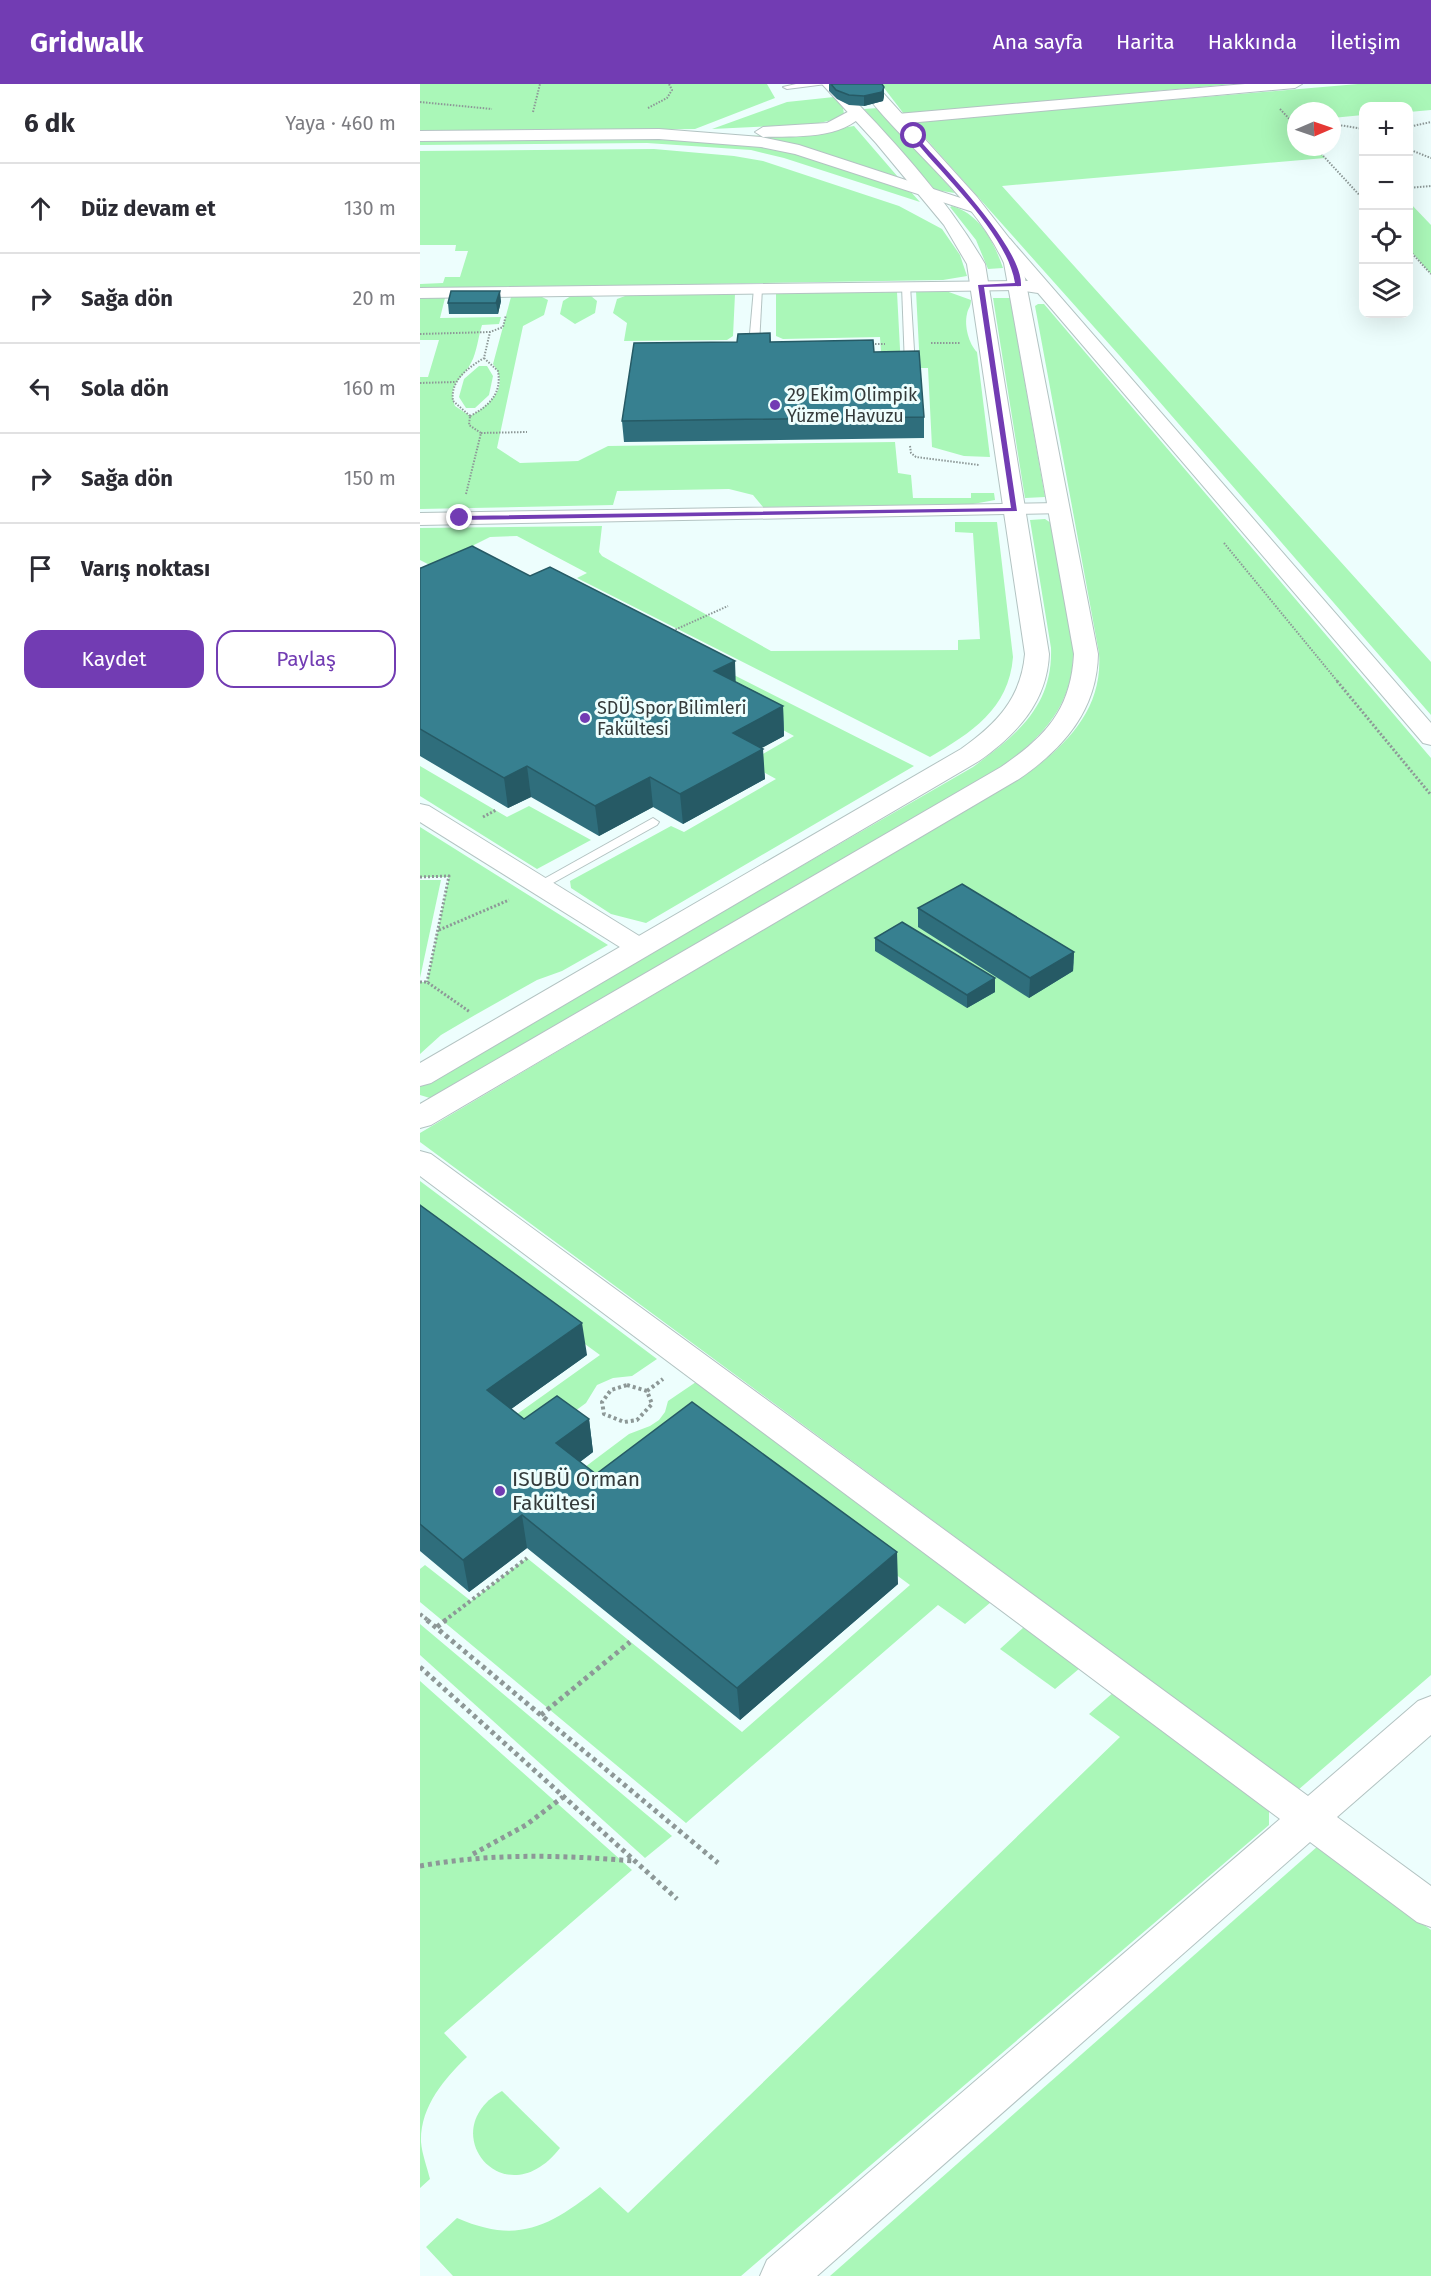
<!DOCTYPE html>
<html lang="tr">
<meta charset="utf-8">
<style>
:root{--surface:#fff;--page:#f2f2f3;--text:#2b2b33;--muted:#7c7c81;--line:#e1e1e2;--accent:#723cb3}
body{margin:0;font-family:"Fira Sans",sans-serif;background:var(--page);color:var(--text)}
.controls{position:absolute;right:18px;top:18px;display:grid;overflow:hidden;border-radius:12px;box-shadow:0 6px 24px #0002}
.controls button{width:54px;height:54px;display:grid;place-items:center;padding:0;border:0;border-bottom:2px solid var(--line);background:var(--surface);color:var(--text);font:30px sans-serif}
.compass{position:absolute;left:867px;top:18px;width:54px;height:54px;border-radius:50%;background:var(--surface);box-shadow:0 6px 24px #0002;rotate:88deg}
.stop{position:absolute;width:18px;height:18px;margin:-14px;border:4px solid #723cb3;border-radius:50%;background:#fff}
.stop.end{background:#723cb3;border-color:#fff;box-shadow:0 2px 6px #0008}
.list{margin:0;padding:0;list-style:none}
h2{display:flex;justify-content:space-between;align-items:center;height:78px;margin:0;padding:0 24px;font-size:26px}
h2 small{font-size:20px;font-weight:400;color:var(--muted)}
.list li{display:grid;grid-template-columns:39px 1fr auto;gap:18px;align-items:center;box-sizing:border-box;height:90px;padding:0 24px;border-top:2px solid var(--line)}
.list b{display:block;font-size:22px;white-space:nowrap}
.list em{font-size:20px;font-style:normal;color:var(--muted)}
.actions{display:flex;gap:12px;padding:18px 24px}
.actions a{flex:1;padding:14px 0;border:2px solid var(--accent);border-radius:18px;text-align:center;font-size:21px;color:var(--accent)}
.actions .main{background:var(--accent);color:#fff}
.icon{flex:none;width:33px;height:33px;fill:none;stroke:currentColor;stroke-width:2;stroke-linecap:round;stroke-linejoin:round}
.map{position:relative;flex:none;width:1011px;height:2192px;overflow:hidden}
header{display:flex;align-items:center;gap:36px;box-sizing:border-box;height:84px;padding:0 30px;background:var(--accent);color:#fff}
header strong{font-size:28px}
nav{display:flex;gap:33px;margin-inline-start:auto;font-size:21px}
main{display:flex}
aside{flex:1;background:var(--surface)}
.map>svg:first-child{display:block}
.green{fill:#aaf7b8}
.lines{fill:none;stroke-linecap:round;stroke-linejoin:round}
.service-casing{stroke:#b3c3c2;stroke-width:2}
.minor-casing{stroke:#b3c3c2;stroke-width:2}
.tertiary-casing{stroke:#b3c3c2;stroke-width:2}
.path-far3{stroke:#8d9897;stroke-width:2;stroke-dasharray:1.5 1.5;stroke-linecap:butt}
.path-far2{stroke:#8d9897;stroke-width:3;stroke-dasharray:2 2;stroke-linecap:butt}
.path-far1{stroke:#8d9897;stroke-width:4;stroke-dasharray:3 3;stroke-linecap:butt}
.path{stroke:#8d9897;stroke-width:5;stroke-dasharray:4 4;stroke-linecap:butt}
.service{fill:#fff;fill-rule:evenodd}
.minor{fill:#fff;fill-rule:evenodd}
.tertiary{fill:#fff;fill-rule:evenodd}
.wall{fill:#2f6e7c}
.shaded-wall{fill:#265a65}
.building{fill:#378090;stroke:#265a65;stroke-width:1.5}
.route{fill:#723cb3}
.poi-dot{fill:#723cb3;stroke:#edfefd;stroke-width:2}
.labels{text-anchor:middle;stroke-width:6;stroke-linejoin:round;paint-order:stroke}
.far-poi-label{font-size:18px;fill:#343a3a;stroke:#edfefd;text-anchor:start}
.poi-label{font-size:21px;fill:#343a3a;stroke:#edfefd;text-anchor:start}
</style>
<header>
<strong>Gridwalk</strong>
<nav><a>Ana sayfa</a><a>Harita</a><a>Hakkında</a><a>İletişim</a></nav>
</header>
<main>
<aside>
<h2>6 dk<small>Yaya · 460 m</small></h2>
<ul class="list">
<li><svg class="icon" aria-label="ahead" viewBox="0 0 24 24"><path d="M12 20V5M6 11l6-6 6 6"/></svg><div><b>Düz devam et</b></div><em>130 m</em></li>
<li><svg class="icon" aria-label="right" viewBox="0 0 24 24"><path d="M7 20v-9h11M14 6l5 5-5 5"/></svg><div><b>Sağa dön</b></div><em>20 m</em></li>
<li><svg class="icon" aria-label="left" viewBox="0 0 24 24"><path d="M17 20v-9H6M10 6l-5 5 5 5"/></svg><div><b>Sola dön</b></div><em>160 m</em></li>
<li><svg class="icon" aria-label="right" viewBox="0 0 24 24"><path d="M7 20v-9h11M14 6l5 5-5 5"/></svg><div><b>Sağa dön</b></div><em>150 m</em></li>
<li><svg class="icon" aria-label="arrive" viewBox="0 0 24 24"><path d="M6 21V4h12l-3 4 3 4H6"/></svg><div><b>Varış noktası</b></div></li>
</ul>
<div class="actions"><a class="main">Kaydet</a><a>Paylaş</a></div>
</aside>
<div class="map">
<svg width="1011" height="2192" viewBox="0 0 1011 2192">
<rect width="100%" height="100%" fill="#edfefd"/>
<g class="green">
<path d="M0,0H347L355,14L275,45L0,48Z"/>
<path d="M461,0H813L484,30Z"/>
<path d="M938,0H1011V26L989,28L988,22H944L943,31L912,34V27H876V36L872,37L876,42V63H895L905,74L582,102L1011,578V631L699,271L491,38Z"/>
<path d="M414,13L423,24L424,30L418,35L394,40L292,45L367,18Z"/>
<path d="M458,24L535,109L515,106L444,25Z"/>
<path d="M434,42L478,93L374,60L323,52L378,51Z"/>
<path d="M214,53L333,61L366,67L490,107L500,118L364,74L331,66L227,59L0,61V55Z"/>
<path d="M234,65L314,72L343,77L479,122L522,145L540,171L547,192L523,196L0,205V200L23,199L25,193H40L48,167H35L36,161H0V67Z"/>
<path d="M989,118L1011,141V190L989,165Z"/>
<path d="M532,122C560,130 574,158 583,184L568,185L556,156L530,123Z"/>
<path d="M496,207H526L551,216C551,223 548,224 547,230C544,242 549,260 557,268L570,373L544,372L512,363L508,284H500Z"/>
<path d="M477,208L481,284H462L460,253L363,255L356,252V209Z"/>
<path d="M315,210L313,252L307,256L204,257L207,239L193,229L197,215L205,212Z"/>
<path d="M151,212H171L177,217L175,229L155,240L140,230L143,217Z"/>
<path d="M91,213H122L128,216L124,231L103,242L77,364L100,379L158,377L188,362L475,358L478,389L491,391L493,414H551V409H574L575,416L553,420L343,423L333,411L309,405L197,407L193,421L0,425V293H8L19,256H0V214H25L20,234L81,233L79,240L62,241C58,253 57,268 51,279C43,295 26,300 35,322L50,332C69,322 91,303 73,280Z"/>
<path d="M573,214H590L625,413L605,414Z"/>
<path d="M618,220H624L1011,674V1591L878,1706L0,1058V1049L611,687C651,657 683,622 679,569L615,222Z"/>
<path d="M59,282H67L73,292L69,311L55,324H46L39,313L44,295Z"/>
<path d="M625,435L631,439L653,564C655,626 615,661 566,693L13,1015L0,1011V1002L553,683C597,651 633,622 631,564L610,436Z"/>
<path d="M535,438H577L593,573C589,625 551,649 510,673L157,494L167,489L97,452L70,453L54,461L56,473L33,493L0,476V444L182,442L179,468L182,472L351,567L538,566V556L560,555L553,449L535,448Z"/>
<path d="M146,506L494,682L226,839L191,830L151,804L150,797L251,742L264,748L356,695L327,679L374,652L308,616Z"/>
<path d="M0,682L87,733L109,722L171,756L117,785L0,712Z"/>
<path d="M0,743L188,861L142,887L117,896L55,931L21,951L0,970V898H7L29,793H0Z"/>
<path d="M0,796H21L0,894Z"/>
<path d="M0,1097L237,1275L212,1292L193,1294L177,1301L166,1319L113,1358L86,1338L180,1271L0,1140Z"/>
<path d="M276,1298L571,1518L545,1540L518,1521L266,1739L0,1518V1485L5,1481L51,1517L107,1474L322,1648L490,1501L274,1342L181,1415L153,1392L209,1350L230,1342L239,1336L245,1328L248,1317Z"/>
<path d="M0,1540L252,1752L225,1774L0,1571Z"/>
<path d="M604,1543L660,1584L635,1605L580,1565Z"/>
<path d="M0,1597L212,1786L24,1949L47,1973C24,1995 0,2023 1,2058C2,2070 7,2083 10,2095L0,2104Z"/>
<path d="M695,1607L849,1722V1741L321,2192H33L6,2163L37,2134C99,2161 130,2142 180,2103L208,2129L700,1653L669,1630Z"/>
<path d="M898,1762L1011,1846V2192H410Z"/>
<path d="M82,2007L140,2064C84,2136 12,2046 82,2007Z"/>
</g>
<g class="lines">
<g class="service-casing">
<g id="service">
<path d="M376,0H406L367,5L363,3Z"/>
<path d="M486,199L490,202L495,282L490,285L485,282L482,202Z"/>
<path d="M338,201L342,204L339,261L334,264L329,261L334,204Z"/>
<path d="M233,734L239,738L237,741L124,804L119,805L113,801Z"/>
</g>
</g>
<g class="minor-casing">
<g id="minor">
<path d="M825,0H882L875,4L477,40L469,35L477,30Z"/>
<path d="M437,23L445,28C424,56 374,52 343,53L335,48L343,43L407,39Z"/>
<path d="M239,45L341,53L379,61L562,121L564,124L556,129L550,127L375,70L341,63L239,55L0,57V47Z"/>
<path d="M584,154L590,155L1011,639V661L1003,659L618,209L598,206L0,214V204L608,197L576,159Z"/>
<path d="M638,419L645,421L648,425L645,429L0,441V429Z"/>
<path d="M0,720L9,722L229,858L233,864L229,870L220,872L211,870L0,738Z"/>
<path d="M0,1067L11,1070L888,1712L998,1617L1011,1612V1651L917,1733L1011,1802V1843L997,1838L890,1758L397,2192H340L347,2176L860,1735L0,1092Z"/>
</g>
</g>
<g class="tertiary-casing">
<g id="tertiary">
<path d="M402,0H419C473,56 526,113 565,180L629,570C627,618 597,650 559,677L11,999L0,1002V979L541,665C576,640 601,615 605,570L547,180L524,141L456,59Z"/>
<path d="M438,0H455L557,113L593,159L602,179L678,570C677,626 644,664 599,695L11,1041L0,1044V1020L581,683C625,653 651,626 654,570L584,179C552,109 482,62 438,0Z"/>
</g>
</g>
<g class="path-far3">
<path d="M0,18L72,25"/>
<path d="M228,24L247,14L252,6L249,0"/>
<path d="M860,25L876,42"/>
<path d="M113,28L120,0"/>
<path d="M912,40L944,45"/>
<path d="M988,43L1011,38"/>
<path d="M895,63L944,116"/>
<path d="M988,65L1011,74"/>
<path d="M988,104L1011,102"/>
<path d="M988,165L1011,190"/>
<path d="M0,250L70,248"/>
<path d="M511,259H540"/>
<path d="M449,260H465"/>
<path d="M0,299L35,298"/>
<path d="M50,332L33,317C30,296 48,284 64,274L70,248L83,243L86,231"/>
<path d="M50,332C69,322 82,310 78,287L64,274"/>
<path d="M61,349L107,348"/>
<path d="M490,362L491,369L496,373L559,381"/>
<path d="M46,410L61,349L49,341L50,332"/>
<path d="M804,459L918,598"/>
<path d="M250,548L308,522"/>
</g>
<g class="path-far2">
<path d="M917,597L1011,711"/>
<path d="M63,733L76,726"/>
<path d="M0,793L29,792L7,898"/>
<path d="M19,846L89,816"/>
<path d="M0,898H7L50,928"/>
</g>
<g class="path-far1">
<path d="M207,1301L227,1307L232,1320L217,1336L204,1338L184,1330L182,1318L191,1306Z"/>
<path d="M227,1307L243,1295"/>
<path d="M0,1530L9,1537"/>
<path d="M24,1537L107,1474"/>
</g>
<g class="path">
<path d="M7,1536L298,1779"/>
<path d="M17,1543L26,1536"/>
<path d="M0,1583L257,1815"/>
<path d="M121,1631L210,1558"/>
<path d="M53,1770L106,1741L143,1713"/>
<path d="M0,1782C72,1769 141,1771 214,1777"/>
</g>
<use href="#service" class="service"/>
<use href="#minor" class="minor"/>
<use href="#tertiary" class="tertiary"/>
</g>
<g class="wall">
<path d="M409,0H462L464,3V12L463,17L444,22L429,21L417,15L409,7Z"/>
<path d="M81,217L78,230H29L28,219Z"/>
<path d="M350,249L351,258L454,268L504,333V354L204,358L202,337L317,258Z"/>
<path d="M0,484L316,598L363,622L364,652L341,664L345,695L263,740L233,723L179,752L111,713L88,724L0,672Z"/>
<path d="M498,824L654,868L653,887L609,914L498,843Z"/>
<path d="M455,854L575,908L547,924L455,867Z"/>
<path d="M0,1121L167,1271L91,1325L104,1335H169L173,1368L160,1378L176,1390L478,1500L320,1636L107,1464L49,1508L0,1467Z"/>
</g>
<g class="shaded-wall">
<path d="M464,3V12L463,17L444,22V12Z"/>
<path d="M80,207L81,217L78,230L76,219Z"/>
<path d="M315,577L316,606L294,587Z"/>
<path d="M363,622L364,652L314,679L313,649Z"/>
<path d="M343,665L345,695L263,740L260,710Z"/>
<path d="M107,682L111,713L88,724L84,694Z"/>
<path d="M230,693L233,723L179,752L175,722Z"/>
<path d="M654,868L653,887L609,914L610,894Z"/>
<path d="M575,894V908L547,924V911Z"/>
<path d="M162,1239L167,1271L73,1338L67,1306Z"/>
<path d="M169,1335L173,1368L141,1392L136,1359Z"/>
<path d="M102,1431L107,1464L49,1508L43,1476Z"/>
<path d="M477,1468L478,1500L320,1636L317,1604Z"/>
</g>
<g class="building">
<path d="M411,0H462L464,3L462,8L444,12L429,11L416,6Z"/>
<path d="M31,207H80L76,219H28Z"/>
<path d="M350,249V258L453,256L454,268L499,267L504,333L202,337L214,259L317,258L318,250Z"/>
<path d="M52,462L110,492L130,483L315,577L294,587L363,622L313,649L343,665L260,710L230,693L175,722L107,682L84,694L0,645V484H1Z"/>
<path d="M542,800L654,868L610,894L498,824Z"/>
<path d="M482,838L575,894L547,911L455,854Z"/>
<path d="M0,1121L162,1239L67,1306L104,1335L137,1312L169,1335L136,1359L176,1390L272,1318L477,1468L317,1604L102,1431L43,1476L0,1440Z"/>
</g>
<path class="route" d="M495,51C522,82 603,163 601,202L564,203L597,427L38,436L40,432L591,424L558,201L595,199C587,149 523,92 491,52Z"/>
<g class="poi-dot">
<circle cx="355" cy="321" r="6"/>
<circle cx="165" cy="634" r="6"/>
<circle cx="80" cy="1407" r="6"/>
</g>
<g class="labels">
<g class="far-poi-label">
<text x="367" y="317">29 Ekim Olimpik<tspan x="367" dy="21">Yüzme Havuzu</tspan></text>
<text x="177" y="630">SDÜ Spor Bilimleri<tspan x="177" dy="21">Fakültesi</tspan></text>
</g>
<g class="poi-label">
<text x="92" y="1402">ISUBÜ Orman<tspan x="92" dy="24">Fakültesi</tspan></text>
</g>
</g>
</svg>
<div class="controls">
<button>+</button>
<button>−</button>
<button><svg class="icon" aria-label="locate" viewBox="0 0 24 24"><circle cx="12" cy="12" r="6"/><path d="M12 2v4M12 18v4M2 12h4M18 12h4"/></svg></button>
<button><svg class="icon" aria-label="layers" viewBox="0 0 24 24"><path d="M12 4l9 5-9 5-9-5zM3 14l9 5 9-5"/></svg></button>
</div>
<svg class="compass" viewBox="-18 -18 36 36"><path d="M0-13l5 13h-10z" fill="#e53935"/><path d="M0 13l5-13h-10z" fill="#7c7c81"/></svg>
<div class="stop" style="left:494px;top:52px"></div>
<div class="stop end" style="left:40px;top:434px"></div>
</div>
</main>
